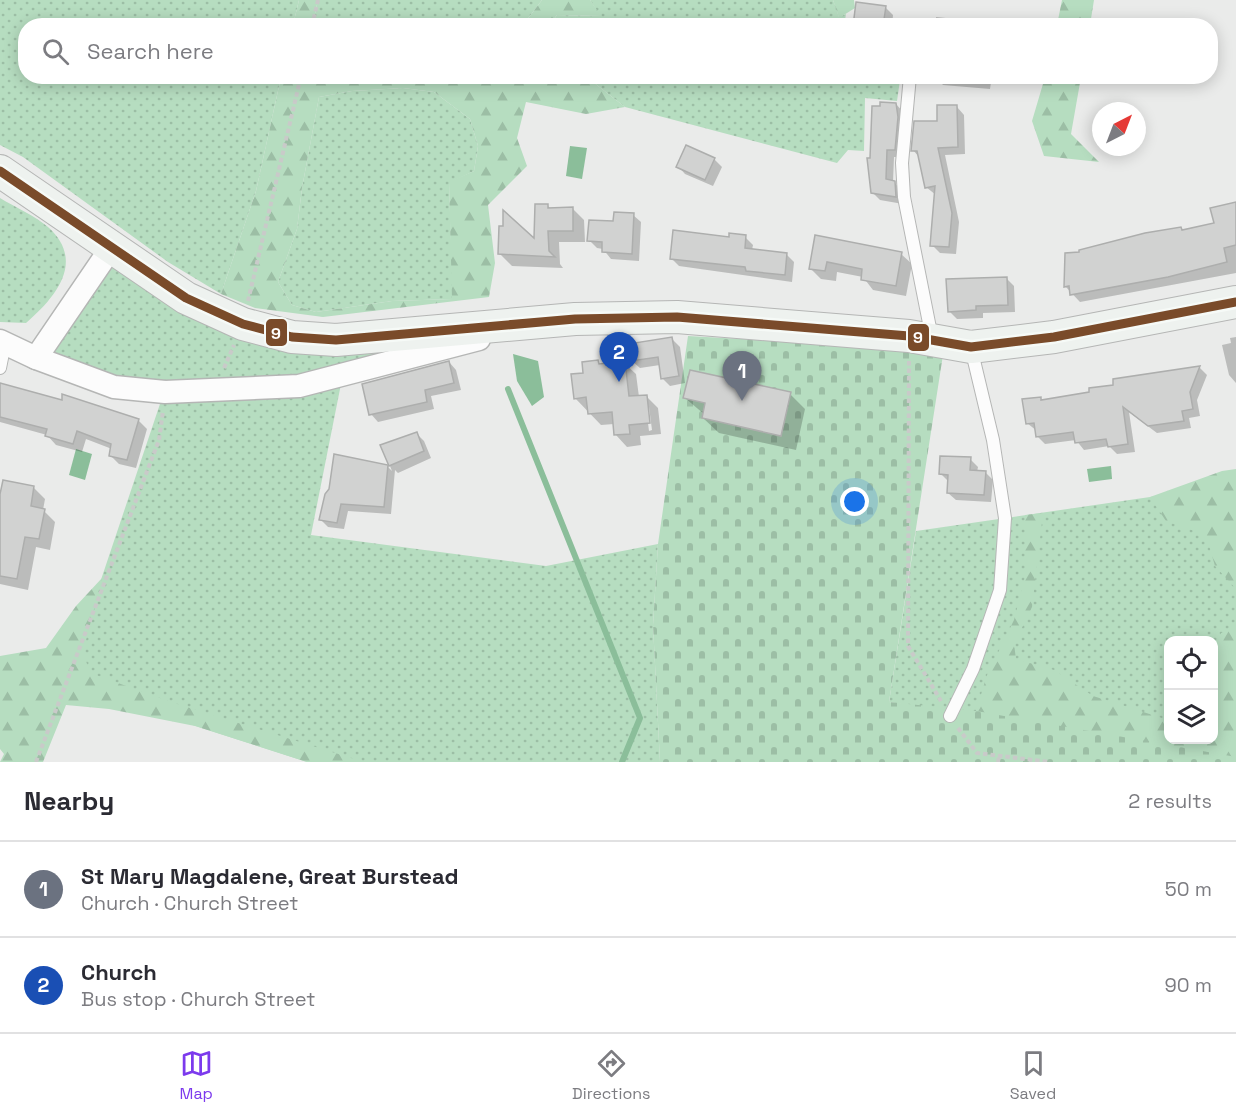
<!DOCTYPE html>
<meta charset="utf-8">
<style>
:root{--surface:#fff;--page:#f2f2f3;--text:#2b2b33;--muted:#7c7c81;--line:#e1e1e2;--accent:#7c3aed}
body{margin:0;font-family:"Space Grotesk",sans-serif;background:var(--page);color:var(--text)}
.controls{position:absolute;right:18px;bottom:18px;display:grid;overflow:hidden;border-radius:12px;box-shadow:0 3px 15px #0003}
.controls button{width:54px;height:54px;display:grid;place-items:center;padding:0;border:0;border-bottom:2px solid var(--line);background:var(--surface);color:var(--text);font:30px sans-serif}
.compass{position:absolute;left:1092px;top:102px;width:54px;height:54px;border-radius:50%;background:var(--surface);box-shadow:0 3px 15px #0003;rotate:42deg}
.you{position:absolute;left:855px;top:502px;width:21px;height:21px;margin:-15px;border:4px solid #fff;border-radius:50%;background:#1a73e8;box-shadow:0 0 0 9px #1a73e833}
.badge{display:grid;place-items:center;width:39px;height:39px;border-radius:50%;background:var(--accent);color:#fff;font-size:20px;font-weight:700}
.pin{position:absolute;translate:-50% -50px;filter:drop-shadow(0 2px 3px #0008)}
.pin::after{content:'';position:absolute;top:32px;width:21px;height:18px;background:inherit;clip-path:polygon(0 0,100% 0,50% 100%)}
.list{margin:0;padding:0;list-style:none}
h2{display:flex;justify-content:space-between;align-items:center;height:78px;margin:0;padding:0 24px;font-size:26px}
h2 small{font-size:20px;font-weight:400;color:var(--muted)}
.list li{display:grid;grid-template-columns:39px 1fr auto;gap:18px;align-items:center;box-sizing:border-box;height:96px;padding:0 24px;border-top:2px solid var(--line)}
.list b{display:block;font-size:22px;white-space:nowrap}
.list p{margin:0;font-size:20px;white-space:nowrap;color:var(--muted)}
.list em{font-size:20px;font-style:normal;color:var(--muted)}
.icon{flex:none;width:33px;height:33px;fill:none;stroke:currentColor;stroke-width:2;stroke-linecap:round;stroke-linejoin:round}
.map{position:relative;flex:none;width:1236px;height:762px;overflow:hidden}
.search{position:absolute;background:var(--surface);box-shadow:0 3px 15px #0003;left:18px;right:18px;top:18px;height:66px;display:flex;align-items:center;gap:15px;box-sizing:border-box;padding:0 21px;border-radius:24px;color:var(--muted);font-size:22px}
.sheet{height:270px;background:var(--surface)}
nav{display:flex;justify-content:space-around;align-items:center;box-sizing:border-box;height:84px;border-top:2px solid var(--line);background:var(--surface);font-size:16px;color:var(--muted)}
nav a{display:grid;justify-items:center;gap:3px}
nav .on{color:var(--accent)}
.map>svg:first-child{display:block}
.grass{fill:url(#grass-dots);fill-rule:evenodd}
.forest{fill:url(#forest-firs);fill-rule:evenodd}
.cemetery{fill:url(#cemetery-stones)}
.water{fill:#8bbe9a}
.shadow{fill:#0003;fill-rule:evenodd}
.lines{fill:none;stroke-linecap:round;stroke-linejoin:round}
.stream{stroke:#8bbe9a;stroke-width:6}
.building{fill:#d1d2d1;stroke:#adaead;stroke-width:1.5}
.lane-casing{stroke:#b5b6b5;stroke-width:14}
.street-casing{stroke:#b5b6b5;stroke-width:25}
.secondary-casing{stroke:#b5b6b5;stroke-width:34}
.path{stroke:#c9cac9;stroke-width:4;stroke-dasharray:4.5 3;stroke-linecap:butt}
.lane{stroke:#fcfcfc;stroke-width:12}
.street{stroke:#fcfcfc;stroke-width:22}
.secondary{stroke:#eef2ef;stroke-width:32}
.bus-1-casing{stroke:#f6faf7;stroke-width:14}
.bus-1{stroke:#7a4b2a;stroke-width:9}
.line-badge{stroke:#f6faf7;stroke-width:2}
.badge-label{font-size:16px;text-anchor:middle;font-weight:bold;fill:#fff}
</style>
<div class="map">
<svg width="1236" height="762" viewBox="0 0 1236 762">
<defs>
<pattern id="grass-dots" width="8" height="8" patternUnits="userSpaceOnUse" patternTransform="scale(1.5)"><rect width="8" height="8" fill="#b6ddc0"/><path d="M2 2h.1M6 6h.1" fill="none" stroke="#9cbea5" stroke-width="1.8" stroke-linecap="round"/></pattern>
<pattern id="forest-firs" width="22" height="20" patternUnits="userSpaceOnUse" patternTransform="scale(1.5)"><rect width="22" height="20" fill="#b6ddc0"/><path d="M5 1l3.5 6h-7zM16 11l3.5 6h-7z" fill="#9cbea5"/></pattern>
<pattern id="cemetery-stones" width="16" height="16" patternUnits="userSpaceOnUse" patternTransform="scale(1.5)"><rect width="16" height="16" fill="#b6ddc0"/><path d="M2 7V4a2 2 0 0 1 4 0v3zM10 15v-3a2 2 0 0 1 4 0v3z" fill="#9cbea5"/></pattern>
</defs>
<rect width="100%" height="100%" fill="#eaebea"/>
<g class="grass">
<path d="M0,0H299L293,25L26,26V76L281,77L256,191L221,294L168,262L23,157L0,145Z"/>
<path d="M318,0H542L523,25L330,26L313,23Z"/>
<path d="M590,0H833L839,17L846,14L844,26H549L557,15L600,16Z"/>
<path d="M876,76L900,80L897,101L865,98L864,151L848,150L837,163L625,107L593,82L557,77Z"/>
<path d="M403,88L434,92L470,119L478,146L474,171L449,183L453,299L392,301L316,312L292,305L278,282L297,229L302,188L319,97L352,91Z"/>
<path d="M0,198C15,207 35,216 48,227C86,261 56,297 26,323L0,322Z"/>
<path d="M111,248L292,337L511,324L341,384L311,535L546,566L658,544L653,625L660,762H307L66,684L164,392L36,358Z"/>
<path d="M1236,480V757L889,702L916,531L1150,497ZM1168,640H1214V740H1168Z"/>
</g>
<g class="forest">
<path d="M299,0H318L313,23L330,25H293Z"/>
<path d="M542,0H590L601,16L557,15L549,25H523Z"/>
<path d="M833,0H854L855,8L839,18Z"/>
<path d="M1062,0H1094L1090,25H1057Z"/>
<path d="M281,77H557L593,82L625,107L586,114L526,102L517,138L527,166L488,205L495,263L489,297L323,317L255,308L221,294L256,191ZM403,88L434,92L470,119L478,146L474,171L449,182L452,299L392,301L316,312L292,305L278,282L297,229L302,188L319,97L352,91Z"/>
<path d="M1045,77H1081L1071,134L1099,162L1044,156L1032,121Z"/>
<path d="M1236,469V589L1215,566L1206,535L1166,521L1150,497L1222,471Z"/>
<path d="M1043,513L1032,607L1014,644L1016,659L1054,670L1093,696L1162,718L1168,717V740H1214V652L1221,633L1236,629V762L976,711L987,675L1014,620L1025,577V515Z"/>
<path d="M102,578L83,652L90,673L171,702L364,762H307L195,726L109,709L66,705L43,762H0L4,754L0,749V656L46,648L76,606Z"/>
</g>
<path class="cemetery" d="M688,336L909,348L945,342L889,702L976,711L1236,757V762H660L653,625L658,544Z"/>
<g class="water">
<path d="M570,146L587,148L582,179L566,176Z"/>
<path d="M513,354L538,361L544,397L532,406L517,381Z"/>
<path d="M76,449L92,454L85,480L69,475Z"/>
<path d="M1111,466L1112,479L1089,482L1087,469Z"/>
</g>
<g class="shadow">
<path d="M858,3L885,7L893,15L892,26H852Z"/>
<path d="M936,17L985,22L988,26H936Z"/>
<path d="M935,76H992L990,89L943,85Z"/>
<path d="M896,104L903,112L902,157H894L893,182L902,190L903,204L880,200L872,192L871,160L881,107Z"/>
<path d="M957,107L964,115L965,154L945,155L959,222L956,254L940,253L932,245L936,195L926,187L919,157L913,150Z"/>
<path d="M714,159L722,167L713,186L685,174L678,166Z"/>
<path d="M1236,202V273L1080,302L1065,286L1081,253L1215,224Z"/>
<path d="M547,205L551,209H573L584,220L585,242H559L560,264L563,268L512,266L500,254L535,241Z"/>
<path d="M633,215L641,222L639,261L611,259L603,249L597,248L589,240L615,223Z"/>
<path d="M816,236L901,254L912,264L906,296L873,290L863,277L837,272L836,281L821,279L810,268Z"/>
<path d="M745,237L753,245L752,250L786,254L794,262L792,282L679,266L671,258L730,239Z"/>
<path d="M1006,278L1014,286L1015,312L983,313V318L957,319L949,311Z"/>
<path d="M1236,337V383L1229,375L1222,345L1231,343L1230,338Z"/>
<path d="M672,339L680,347L685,383L670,386L662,378L660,365L640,368L632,361Z"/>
<path d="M449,362L456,370L461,390L431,396L434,409L378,422L371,414Z"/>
<path d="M598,362L601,365L624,363L636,374L639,397L646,396L658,408L661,434L640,436L641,445L627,447L616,435L614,424L601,425L575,398L584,375ZM646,407H649L652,430L649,431Z"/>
<path d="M1200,368L1207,375L1197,400L1200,416L1189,418L1191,428L1157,433L1129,412L1135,452L1117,454L1109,446L1084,450L1076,440L1045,444L1037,436V431L1027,423L1040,398L1044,402L1091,394L1115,386L1114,380Z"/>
<path d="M0,384L138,420L147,429L136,468L119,464L110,455L112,449L86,439L82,452L56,445L47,435L0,422Z"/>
<path d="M790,394L805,409L796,450L719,433L703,418L704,414L685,398Z"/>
<path d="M417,434L424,441L431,458L398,473L395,470L391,514L348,511L344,529L328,527L320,519L387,466L392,471L382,446Z"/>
<path d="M970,459L978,467L977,472H985L993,480L991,502L956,500L948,493V481L940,473Z"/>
<path d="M34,488L45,499L43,510L55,522L50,550L36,547L28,590L0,584V503Z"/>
</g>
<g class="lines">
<path class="stream" d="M508,389L640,718L622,762"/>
</g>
<g class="building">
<path d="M856,2L886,6L883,26H853Z"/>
<path d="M880,102L896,103L898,117L895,150H887L886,179L895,181L896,197L871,193L867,158H870L872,106H880Z"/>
<path d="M937,105H957L958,147L938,148L952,213L949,247L930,246L935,186L925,188L917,151H911L914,121H937Z"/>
<path d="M686,145L715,158L705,180L676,167Z"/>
<path d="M1236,202V245L1224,248L1227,262L1168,277L1070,295L1069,286L1064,287L1065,253L1079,252V250L1145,233L1181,227L1182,230L1214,223L1210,208Z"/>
<path d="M535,204H548V208L573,207V231H548L549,251L555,257L498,254L499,226H503V210L534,238Z"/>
<path d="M614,212L634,213L632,254L602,252V242L587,241L589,220L613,221Z"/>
<path d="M673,230L729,237V233L746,235L745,248L787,253L785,275L746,271L745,267L670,259Z"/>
<path d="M815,235L902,252L896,286L861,280L862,269L827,262L825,271L809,269Z"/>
<path d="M1007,277L1008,305L976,306V310L948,312L946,279Z"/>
<path d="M672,337L679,376L661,379L658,357L631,361L628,344Z"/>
<path d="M598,360L599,364L625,361L629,396L647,395L650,423L629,425L630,434L614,435L612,412L588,414L586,397L574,399L571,374L583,373L582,362Z"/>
<path d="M449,361L454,383L425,390L427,402L369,415L362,384Z"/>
<path d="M1200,366L1190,392L1193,409L1182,411L1184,421L1148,426L1123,407L1128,444L1108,447L1106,439L1075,443L1073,432L1036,437L1034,423L1026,424L1022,399L1041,397V400L1089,392V388L1113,385V379Z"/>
<path d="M690,370L791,392L781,436L702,418L705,403L683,398Z"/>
<path d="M0,383L62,400V394L139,419L127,460L109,456L111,444L77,431L73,444L45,436L47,429L0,417Z"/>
<path d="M417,432L424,451L389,466L380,445Z"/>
<path d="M334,454L388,465L384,507L341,504L337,523L319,520L325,494L329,489Z"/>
<path d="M940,456L971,457L970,470L986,471L984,495L947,493L948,475L939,474Z"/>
<path d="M3,480L34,486L31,506L45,509L39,539L25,537L17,579L0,576V494Z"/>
</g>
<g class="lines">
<g class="lane-casing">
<g id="lane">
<path d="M910,76L902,163L904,197L932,338"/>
<path d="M0,368L5,343"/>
<path d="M950,716L973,669L1000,590L1005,518L993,440L971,348"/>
</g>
</g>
<g class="street-casing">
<g id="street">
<path d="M0,341L36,358L111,248"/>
<path d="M36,358L114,387L165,392L299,386L479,339"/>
</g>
</g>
<g class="secondary-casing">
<path id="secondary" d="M0,171L186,298L243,324L292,337L336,340L575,319L677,317L909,336L971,347L1054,337L1236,302"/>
</g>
<g class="path">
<path d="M312,26L318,0"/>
<path d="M248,301L301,76"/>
<path d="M909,361L908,646L941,701"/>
<path d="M224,368L234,345"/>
<path d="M958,728L977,753L1049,762"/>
<path d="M36,762L159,440L163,411"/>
<path d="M998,762L999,756"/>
</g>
<use href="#lane" class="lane"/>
<use href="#street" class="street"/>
<use href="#secondary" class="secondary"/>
<g class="bus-1-casing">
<path id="bus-1" d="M0,171L186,298L243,324L292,337L336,340L575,319L677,317L909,336L971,347L1054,337L1236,302"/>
</g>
<use href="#bus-1" class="bus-1"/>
</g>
<g class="line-badge">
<rect x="265" y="318" width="23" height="29" rx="6" fill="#7a4b2a"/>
<rect x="907" y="323" width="23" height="29" rx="6" fill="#7a4b2a"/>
</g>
<g class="badge-label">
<text x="276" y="339">9</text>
<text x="918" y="343">9</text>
</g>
</svg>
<div class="controls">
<button><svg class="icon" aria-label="locate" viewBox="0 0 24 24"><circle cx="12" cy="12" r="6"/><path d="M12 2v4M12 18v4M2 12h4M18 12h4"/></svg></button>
<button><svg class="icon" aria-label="layers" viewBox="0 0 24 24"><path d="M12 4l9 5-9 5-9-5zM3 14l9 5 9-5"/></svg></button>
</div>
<svg class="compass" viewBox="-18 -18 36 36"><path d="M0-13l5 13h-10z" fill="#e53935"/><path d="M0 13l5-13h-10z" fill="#7c7c81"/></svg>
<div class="you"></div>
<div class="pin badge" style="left:742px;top:401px;background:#6b7280">1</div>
<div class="pin badge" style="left:619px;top:382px;background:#1a4fb4">2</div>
<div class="search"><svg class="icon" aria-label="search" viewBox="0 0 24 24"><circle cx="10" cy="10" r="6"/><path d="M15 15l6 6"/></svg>Search here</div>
</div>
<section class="sheet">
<h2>Nearby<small>2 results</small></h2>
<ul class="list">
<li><span class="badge" style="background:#6b7280">1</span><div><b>St Mary Magdalene, Great Burstead</b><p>Church · Church Street</p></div><em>50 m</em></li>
<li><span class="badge" style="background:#1a4fb4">2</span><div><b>Church</b><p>Bus stop · Church Street</p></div><em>90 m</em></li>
</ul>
</section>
<nav>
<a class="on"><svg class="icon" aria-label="map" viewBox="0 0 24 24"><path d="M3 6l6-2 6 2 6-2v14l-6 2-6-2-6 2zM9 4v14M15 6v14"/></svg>Map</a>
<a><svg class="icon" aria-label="directions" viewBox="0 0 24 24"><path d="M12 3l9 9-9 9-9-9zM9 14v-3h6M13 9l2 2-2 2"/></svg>Directions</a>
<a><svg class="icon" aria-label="saved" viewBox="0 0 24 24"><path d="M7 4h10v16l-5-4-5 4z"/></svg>Saved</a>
</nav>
